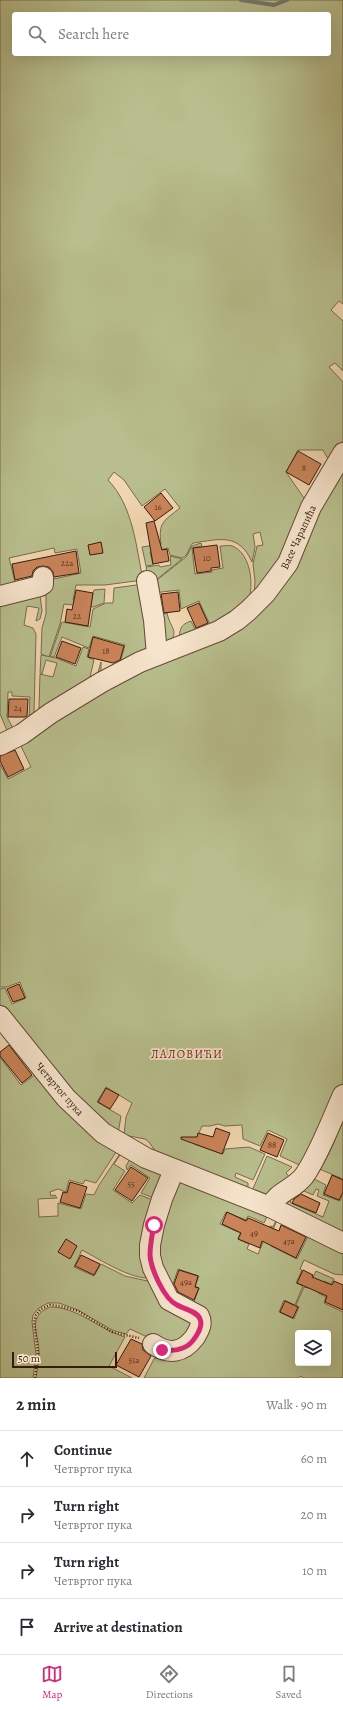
<!DOCTYPE html>
<meta charset="utf-8">
<style>
:root{--surface:#fff;--page:#f2f2f3;--text:#2b2b33;--muted:#7c7c81;--line:#e1e1e2;--accent:#db2777}
body{margin:0;font-family:Alegreya,serif;background:var(--page);color:var(--text)}
.controls{position:absolute;right:12px;bottom:12px;display:grid;overflow:hidden;border-radius:4px;box-shadow:0 4px 16px #0002}
.controls button{width:36px;height:36px;display:grid;place-items:center;padding:0;border:0;border-bottom:1px solid var(--line);background:var(--surface);color:var(--text);font:20px sans-serif}
.scale{position:absolute;left:12px;bottom:10px;width:105px;box-sizing:border-box;padding-left:4px;border:2px solid #351b0b;border-top:0;font-size:11px;line-height:14px;white-space:nowrap;color:#351b0b;-webkit-text-stroke:3px #f6e4cc;paint-order:stroke}
.stop{position:absolute;width:12px;height:12px;margin:-9px;border:3px solid #db2777;border-radius:50%;background:#fff}
.stop.end{background:#db2777;border-color:#fff;box-shadow:0 1px 4px #0008}
.list{margin:0;padding:0;list-style:none}
h2{display:flex;justify-content:space-between;align-items:center;height:52px;margin:0;padding:0 16px;font-size:17px}
h2 small{font-size:13px;font-weight:400;color:var(--muted)}
.list li{display:grid;grid-template-columns:26px 1fr auto;gap:12px;align-items:center;box-sizing:border-box;height:56px;padding:0 16px;border-top:1px solid var(--line)}
.list b{display:block;font-size:15px;white-space:nowrap}
.list p{margin:0;font-size:13px;white-space:nowrap;color:var(--muted)}
.list em{font-size:13px;font-style:normal;color:var(--muted)}
.icon{flex:none;width:22px;height:22px;fill:none;stroke:currentColor;stroke-width:2;stroke-linecap:round;stroke-linejoin:round}
.map{position:relative;flex:none;width:343px;height:1378px;overflow:hidden}
.search{position:absolute;background:var(--surface);box-shadow:0 4px 16px #0002;left:12px;right:12px;top:12px;height:44px;display:flex;align-items:center;gap:10px;box-sizing:border-box;padding:0 14px;border-radius:4px;color:var(--muted);font-size:15px}
.sheet{height:276px;background:var(--surface)}
nav{display:flex;justify-content:space-around;align-items:center;box-sizing:border-box;height:56px;border-top:1px solid var(--line);background:var(--surface);font-size:11px;color:var(--muted)}
nav a{display:grid;justify-items:center;gap:2px}
nav .on{color:var(--accent)}
.map>svg:first-child{display:block}
.green{fill:#b8be8d;stroke:#766c4c;fill-rule:evenodd}
.lines{fill:none;stroke-linecap:round;stroke-linejoin:round}
.stream{stroke:#737970;stroke-width:4}
.building{fill:#cb845a;stroke:#351b0b}
.minor-casing{stroke:#644a34;stroke-width:22}
.path{stroke:#351b0b;stroke-width:2.5;stroke-dasharray:1 2;stroke-linecap:butt}
.minor{stroke:#f6e4cc;stroke-width:20}
.route{stroke:#db2777;stroke-width:5}
.labels{text-anchor:middle;stroke-width:3.5;stroke-linejoin:round;paint-order:stroke}
.number-label{font-size:9px;fill:#5a351f}
.street-label{font-size:11px;fill:#351b0b;stroke:#f6e4cc}
.neighbourhood-label{font-size:12px;letter-spacing:1px;fill:#7a1f14;stroke:#f6e4cc}
</style>
<div class="map">
<svg width="343" height="1378" viewBox="0 0 343 1378">
<rect width="100%" height="100%" fill="#f1d6b1"/>
<filter id="stains"><feTurbulence type="fractalNoise" baseFrequency=".005" numOctaves="4"/><feColorMatrix values="0 0 0 0 .2 0 0 0 0 .09 0 0 0 0 .02 0 0 0 .5 -.17"/></filter>
<radialGradient id="worn" r=".72"><stop offset=".6" stop-color="#630" stop-opacity="0"/><stop offset="1" stop-color="#630" stop-opacity=".3"/></radialGradient>
<g class="green">
<path d="M0,0H343V304L339,301L331,310L343,321V371L335,363L329,367L343,382V440L339,450L328,459L323,450H298L286,472L308,504L291,548L254,594L255,581L253,564L257,546L263,545L260,532L253,534L255,547L252,562C239,533 220,539 193,543C188,548 189,555 182,558L170,555L168,548L150,552L153,565L146,566L142,547L161,544C158,522 164,521 180,508L165,489L142,506L124,480L114,472L108,480C133,506 136,546 143,580L105,585H76L73,600L87,603L92,596L94,590L105,589L104,603L93,607L64,604L60,624L49,657L41,654L42,628L46,614V590L54,579L81,573L77,549L55,553L54,548L9,558L15,582L0,589ZM14,14H329V54H14Z"/>
<path d="M343,460V1089L306,1168L280,1156L287,1139L268,1130L260,1146L243,1139L242,1125L225,1126L218,1124L210,1126H202L194,1144L223,1154L225,1149L249,1147L265,1154L253,1180L236,1173L235,1177L248,1183V1190L158,1155L149,1142L145,1139L124,1135L126,1117L132,1103L106,1087L97,1102L121,1116L118,1134L94,1118L0,1007V989L5,988L12,1004L26,998L20,982L7,987H0V764L8,779L31,767L18,740L65,708L243,624L247,625Z"/>
<path d="M201,543L202,546L192,548L195,574L212,572V570L223,568L220,546C224,546 229,545 232,546C252,553 256,592 245,607C232,624 197,636 177,643C182,631 177,626 191,621L197,633L211,627L199,601L181,609L179,590L153,593L152,590L159,588L157,580L186,557L192,546Z"/>
<path d="M170,556L182,559L156,580L147,573L146,567L159,565L160,567L171,565Z"/>
<path d="M144,584L153,646L119,666L125,645L93,636L89,648L62,637L54,657H50L62,622L90,627L93,609L106,603H113L114,588Z"/>
<path d="M40,595L42,611L40,619L36,621L39,608L27,606L24,625L33,628L36,634L34,712L29,718L30,697L12,696V692H8L7,717L15,732L9,735L0,714V600Z"/>
<path d="M167,613C171,631 181,630 166,647L156,615Z"/>
<path d="M83,647L89,649L87,657L94,660L90,677L95,680L96,679L101,662V669L98,678L36,720L39,708L40,674L53,677L57,663L46,660L42,674L40,673L41,655L56,658L76,666Z"/>
<path d="M0,1057L21,1085L37,1073L118,1149L96,1183L85,1180L83,1184L69,1180L66,1192L58,1189L50,1192L51,1196L55,1195L57,1198L38,1199L39,1217L58,1216V1203L81,1209L86,1194L94,1195L99,1185L121,1152H122L114,1164L125,1171L113,1190L132,1203L140,1195L158,1202L152,1278C131,1280 101,1260 82,1250L74,1267L94,1276L101,1264L125,1276L152,1282L194,1317L188,1343L156,1341L130,1329L126,1334L112,1330L78,1310L59,1303H48L39,1308L33,1315L32,1322L36,1354L33,1378H0Z"/>
<path d="M343,1100V1179L317,1168Z"/>
<path d="M267,1156L292,1167L286,1173L291,1179L269,1198L252,1191Z"/>
<path d="M131,1157L164,1174L159,1200L141,1193L150,1178L131,1165L127,1170L126,1166Z"/>
<path d="M310,1177L326,1185L323,1195L340,1201L343,1194V1236L276,1203L287,1195L291,1203L323,1217L329,1201L317,1196L319,1190L316,1189L313,1195L304,1191L302,1193L298,1190Z"/>
<path d="M175,1179L268,1214L264,1223L248,1216L246,1220L226,1212L220,1224L238,1232L243,1220L245,1221L238,1239L249,1244L247,1249L258,1254L270,1226L273,1227L277,1218H278L269,1239L273,1241L271,1246L297,1259L308,1236L343,1250V1275L334,1274L304,1260L300,1269L302,1270L296,1283L303,1286L295,1305L284,1300L279,1312L294,1319L299,1307L296,1305L304,1287L308,1288L316,1271L334,1279L331,1284L324,1281L318,1293L326,1297L324,1303L343,1312V1378H303L301,1376L298,1378H144L154,1359L160,1355L191,1348L193,1305L199,1288L195,1286L199,1276L178,1269L170,1293L154,1259ZM298,1333H328V1363H298Z"/>
<path d="M50,1307C78,1307 98,1329 125,1337L109,1366L132,1378H36C37,1370 39,1361 39,1353C39,1333 26,1317 50,1307Z"/>
</g>
<g class="lines">
<path class="stream" d="M241,0L274,5L287,0"/>
</g>
<g class="building">
<path d="M298,451L321,464L309,485L286,472Z"/>
<path d="M161,493L173,508L155,521L144,507Z"/>
<path d="M154,521L162,550L167,549L169,561L153,564L146,523Z"/>
<path d="M101,542L103,553L90,555L88,545Z"/>
<path d="M217,545L220,567L211,568V571L197,573L193,548Z"/>
<path d="M76,551L79,573L54,577L53,572L49,567L43,566L37,567L33,571L32,576L15,580L12,564Z"/>
<path d="M76,590L93,593L88,626L65,622L67,609L72,610Z"/>
<path d="M178,592L180,611L164,613L161,594Z"/>
<path d="M199,603L208,623L196,628L187,608Z"/>
<path d="M93,637L124,646L120,660L113,663L88,657Z"/>
<path d="M62,641L81,648L75,664L56,657Z"/>
<path d="M9,699H28L27,716L25,717H8Z"/>
<path d="M15,750L24,769L8,777L0,761V756Z"/>
<path d="M19,984L25,998L13,1002L7,989Z"/>
<path d="M9,1045L32,1075L22,1083L0,1056V1052Z"/>
<path d="M106,1088L119,1095L110,1109L98,1102Z"/>
<path d="M216,1128L230,1133L222,1154L181,1139V1137H197L198,1133L213,1137Z"/>
<path d="M268,1133L284,1140L277,1157L260,1150Z"/>
<path d="M131,1167L148,1178L132,1201L115,1190Z"/>
<path d="M332,1175L343,1180V1192L339,1200L324,1194Z"/>
<path d="M70,1182L87,1187L80,1208L60,1202L63,1192L67,1193Z"/>
<path d="M301,1194L320,1203L316,1213L292,1203L294,1199Z"/>
<path d="M227,1212L246,1221L248,1218L279,1231L281,1225L306,1237L296,1258L262,1241L260,1248L238,1239L241,1233L222,1224Z"/>
<path d="M66,1239L77,1246L70,1259L58,1252Z"/>
<path d="M81,1255L100,1264L94,1275L75,1266Z"/>
<path d="M179,1270L198,1276L195,1287L199,1288L194,1300L178,1292L174,1284Z"/>
<path d="M303,1270L313,1275L312,1277L332,1285L334,1281L343,1285V1310L325,1302L327,1296L297,1283Z"/>
<path d="M285,1301L298,1307L293,1318L280,1312Z"/>
<path d="M131,1339L142,1344L143,1350L151,1356L139,1377L116,1365Z"/>
</g>
<g class="lines">
<g class="minor-casing">
<g id="minor">
<path d="M147,581L154,620L157,655"/>
<path d="M0,596L40,586L43,584V577"/>
<path d="M0,745L22,734L51,713L102,682L140,662L219,631L237,620L249,610L265,594L288,563L311,507L343,453"/>
<path d="M0,1016L66,1098L103,1133L146,1158L270,1207L343,1243"/>
<path d="M270,1207C278,1191 293,1190 304,1176C319,1155 332,1119 343,1095"/>
<path d="M153,1344C169,1355 183,1353 195,1337C199,1330 203,1324 199,1316L169,1300L153,1268L150,1256V1245L154,1225L162,1199L174,1170"/>
</g>
</g>
<path class="path" d="M35,1378L38,1353L34,1322L36,1315L41,1309L50,1305L60,1306L78,1311L112,1332L139,1338"/>
<use href="#minor" class="minor"/>
</g>
<g class="lines">
<path class="route" d="M154,1225C152,1235 150,1245 150,1255C151,1269 164,1299 177,1305C184,1309 197,1311 200,1319C204,1328 192,1345 183,1348C176,1351 169,1351 162,1350"/>
</g>
<g class="labels">
<g class="number-label">
<text x="304" y="471">8</text>
<text x="158" y="510">16</text>
<text x="207" y="561">10</text>
<text x="67" y="566">22a</text>
<text x="77" y="619">22</text>
<text x="106" y="654">18</text>
<text x="18" y="711">24</text>
<text x="272" y="1148">88</text>
<text x="131" y="1187">55</text>
<text x="254" y="1236">49</text>
<text x="289" y="1244">47a</text>
<text x="186" y="1285">49a</text>
<text x="134" y="1363">51a</text>
</g>
<g class="street-label">
<text transform="translate(298 537) rotate(-65)" y="4">Васе Чарапића</text>
<text transform="translate(60 1089) rotate(49)" y="4">Четвртог пука</text>
</g>
<g class="neighbourhood-label">
<text x="187" y="1058">ЛАЛОВИЋИ</text>
</g>
</g>
<rect width="100%" height="100%" filter="url(#stains)"/>
<rect width="100%" height="100%" fill="url(#worn)"/>
</svg>
<div class="controls">
<button><svg class="icon" aria-label="layers" viewBox="0 0 24 24"><path d="M12 4l9 5-9 5-9-5zM3 14l9 5 9-5"/></svg></button>
</div>
<div class="scale">50 m</div>
<div class="stop" style="left:154px;top:1225px"></div>
<div class="stop end" style="left:162px;top:1350px"></div>
<div class="search"><svg class="icon" aria-label="search" viewBox="0 0 24 24"><circle cx="10" cy="10" r="6"/><path d="M15 15l6 6"/></svg>Search here</div>
</div>
<section class="sheet">
<h2>2 min<small>Walk · 90 m</small></h2>
<ul class="list">
<li><svg class="icon" aria-label="ahead" viewBox="0 0 24 24"><path d="M12 20V5M6 11l6-6 6 6"/></svg><div><b>Continue</b><p>Четвртог пука</p></div><em>60 m</em></li>
<li><svg class="icon" aria-label="right" viewBox="0 0 24 24"><path d="M7 20v-9h11M14 6l5 5-5 5"/></svg><div><b>Turn right</b><p>Четвртог пука</p></div><em>20 m</em></li>
<li><svg class="icon" aria-label="right" viewBox="0 0 24 24"><path d="M7 20v-9h11M14 6l5 5-5 5"/></svg><div><b>Turn right</b><p>Четвртог пука</p></div><em>10 m</em></li>
<li><svg class="icon" aria-label="arrive" viewBox="0 0 24 24"><path d="M6 21V4h12l-3 4 3 4H6"/></svg><div><b>Arrive at destination</b></div></li>
</ul>
</section>
<nav>
<a class="on"><svg class="icon" aria-label="map" viewBox="0 0 24 24"><path d="M3 6l6-2 6 2 6-2v14l-6 2-6-2-6 2zM9 4v14M15 6v14"/></svg>Map</a>
<a><svg class="icon" aria-label="directions" viewBox="0 0 24 24"><path d="M12 3l9 9-9 9-9-9zM9 14v-3h6M13 9l2 2-2 2"/></svg>Directions</a>
<a><svg class="icon" aria-label="saved" viewBox="0 0 24 24"><path d="M7 4h10v16l-5-4-5 4z"/></svg>Saved</a>
</nav>
